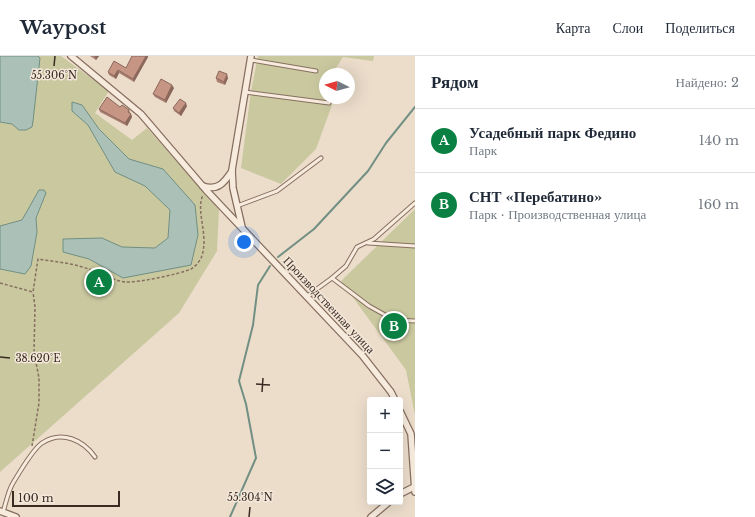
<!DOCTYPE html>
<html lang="ru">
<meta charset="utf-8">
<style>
:root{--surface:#fff;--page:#f6f6f7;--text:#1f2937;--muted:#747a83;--line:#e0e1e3;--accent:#0b8043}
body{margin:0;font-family:"Libre Baskerville",serif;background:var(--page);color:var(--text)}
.controls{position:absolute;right:12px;bottom:12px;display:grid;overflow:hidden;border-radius:4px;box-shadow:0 4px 16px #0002}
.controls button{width:36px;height:36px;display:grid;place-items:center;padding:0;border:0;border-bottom:1px solid var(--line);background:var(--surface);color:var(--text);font:20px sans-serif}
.compass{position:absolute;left:319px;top:12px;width:36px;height:36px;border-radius:50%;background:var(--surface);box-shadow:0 4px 16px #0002;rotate:276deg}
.scale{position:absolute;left:12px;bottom:10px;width:108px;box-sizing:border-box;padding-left:4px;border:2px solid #392a22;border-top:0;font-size:11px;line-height:14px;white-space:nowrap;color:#392a22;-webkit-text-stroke:3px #f4e8da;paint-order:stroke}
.you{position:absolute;left:244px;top:186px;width:14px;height:14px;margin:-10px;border:3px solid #fff;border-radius:50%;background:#1a73e8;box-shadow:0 0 0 6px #1a73e833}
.badge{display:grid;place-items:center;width:26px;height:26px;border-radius:50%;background:var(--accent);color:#fff;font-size:13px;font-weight:700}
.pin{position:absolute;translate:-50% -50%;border:2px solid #fff;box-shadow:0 1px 4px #0006}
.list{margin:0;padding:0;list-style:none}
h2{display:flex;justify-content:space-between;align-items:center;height:52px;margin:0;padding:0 16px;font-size:17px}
h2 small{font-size:13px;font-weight:400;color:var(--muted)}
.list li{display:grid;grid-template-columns:26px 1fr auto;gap:12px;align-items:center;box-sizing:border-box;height:64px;padding:0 16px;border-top:1px solid var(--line)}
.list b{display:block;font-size:15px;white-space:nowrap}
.list p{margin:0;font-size:13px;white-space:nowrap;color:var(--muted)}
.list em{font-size:13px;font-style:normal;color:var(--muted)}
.icon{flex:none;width:22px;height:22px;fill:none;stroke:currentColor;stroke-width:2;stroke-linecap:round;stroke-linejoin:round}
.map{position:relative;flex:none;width:415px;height:461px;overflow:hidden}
header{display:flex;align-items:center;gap:24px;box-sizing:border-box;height:56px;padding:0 20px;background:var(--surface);border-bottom:1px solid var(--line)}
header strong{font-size:19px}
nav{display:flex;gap:22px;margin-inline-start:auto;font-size:14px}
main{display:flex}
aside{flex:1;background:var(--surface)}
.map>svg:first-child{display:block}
.green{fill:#c9c89f}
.water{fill:#abc1b7;stroke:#718f83}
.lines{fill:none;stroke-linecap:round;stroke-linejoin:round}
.stream{stroke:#718f83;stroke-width:2}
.service-casing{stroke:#876f60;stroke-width:5}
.minor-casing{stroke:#876f60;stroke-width:8}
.path{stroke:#876f60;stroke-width:1.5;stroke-dasharray:3 2;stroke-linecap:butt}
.service{stroke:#f7ebde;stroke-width:3}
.minor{stroke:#f7ebde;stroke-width:5.5}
.wall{fill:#ab8072}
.shaded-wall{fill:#8b685c}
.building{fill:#c79584;stroke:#8b685c}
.ticks{fill:none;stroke:#392a22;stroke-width:1.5}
.labels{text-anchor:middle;stroke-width:3;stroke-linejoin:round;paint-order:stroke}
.street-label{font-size:12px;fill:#392a22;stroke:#f4e8da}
.ticks-label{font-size:10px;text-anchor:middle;fill:#392a22;stroke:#f4e8da;stroke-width:3;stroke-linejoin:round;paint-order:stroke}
</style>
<header>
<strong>Waypost</strong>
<nav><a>Карта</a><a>Слои</a><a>Поделиться</a></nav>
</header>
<main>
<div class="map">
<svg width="415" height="461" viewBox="0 0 415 461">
<rect width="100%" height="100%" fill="#ecddcb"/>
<g class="green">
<path d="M0,0H61L109,35L95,57L132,84L147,72L219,154L217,195L179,257L0,416Z"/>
<path d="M258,0H374L373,5L343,1L332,18H325V42H332V49L316,93L281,128L241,112L251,35Z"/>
<path d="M415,153V359L406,314L341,225Z"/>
</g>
<g class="water">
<path d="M0,0H38L40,2L33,65L32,71L26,74H19L12,68L0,66Z"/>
<path d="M72,46L82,49L99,73L129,103L163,113L195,149L198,179L191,209L123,222L89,203L63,196V183L102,182L122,191L155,192L168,182L170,154L145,130L115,116L88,69L72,55Z"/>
<path d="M39,134H44L46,137L36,162L37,176L31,210L25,218L0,213V170L22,164Z"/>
</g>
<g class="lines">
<g class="stream">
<path d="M278,201L314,173L368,115L386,87L415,51"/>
<path d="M230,461L256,402L246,348L239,325L253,269L258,229L270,210"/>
</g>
<g class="service-casing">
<g id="service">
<path d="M251,4L316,15"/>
<path d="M245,36L329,47"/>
<path d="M237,150L277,135L321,102"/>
<path d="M368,187L415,190"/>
<path d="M332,222L346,210L357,191L374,183L415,147"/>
<path d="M306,241L332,222L369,250L394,264L415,265"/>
<path d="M3,456C6,447 8,435 13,427C19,417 33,393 42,387C62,374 83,384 95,401"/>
</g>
</g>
<g class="minor-casing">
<g id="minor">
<path d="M71,0L141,58L206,134L362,299L391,336L395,344"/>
<path d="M203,130C218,135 224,127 232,115"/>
<path d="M242,171L233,132L232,114L251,0"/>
<path d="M400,355L411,378L415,436"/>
<path d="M400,438L414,431"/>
<path d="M0,455L16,461"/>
<path d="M371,461L389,446"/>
</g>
</g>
<g class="path">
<path d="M0,227L33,236L38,203C56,206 74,207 91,214C103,218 112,224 125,226C137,227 180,218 191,213C195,211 199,206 201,202C210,181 195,155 203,139"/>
<path d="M32,390L39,347V322L34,296L35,251L33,236"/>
</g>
<use href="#service" class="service"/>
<use href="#minor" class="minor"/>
</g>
<g class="wall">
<path d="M90,0H99L96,4Z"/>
<path d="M148,1L134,26L119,17L116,23L109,19L108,16L126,12Z"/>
<path d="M216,22H228L225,29L217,26Z"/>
<path d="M174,32L166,47L155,41L153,38Z"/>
<path d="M187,50L181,60L174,55L173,52Z"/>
<path d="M120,51L129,54L132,61L127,70L100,56L99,53Z"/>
</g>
<g class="shaded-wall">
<path d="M95,0H99L96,4L95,1Z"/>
<path d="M146,0H148V1L134,26L133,23Z"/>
<path d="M118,14L119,17L116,23L114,20Z"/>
<path d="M227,18L228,22L225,29L224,26Z"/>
<path d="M172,29L174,32L166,47L165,44Z"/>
<path d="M186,47L187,50L181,60L179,57Z"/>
<path d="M131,58L132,61L127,70L125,67Z"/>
</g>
<g class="building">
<path d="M132,0H146L133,23L118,14L114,20L108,16L114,5L126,12Z"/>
<path d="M219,15L227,18L224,26L216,22Z"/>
<path d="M161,23L172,29L165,44L153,38Z"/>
<path d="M107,41L120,51L122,49L129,54L128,56L131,58L125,67L99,53Z"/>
<path d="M180,43L186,47L179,57L173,52Z"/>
</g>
<path class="ticks" d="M54,10L55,0M0,301L10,302M256,328L270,329M262,336L263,322M249,461L250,451"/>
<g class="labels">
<g class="street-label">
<text transform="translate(329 249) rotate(47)" y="4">Производственная улица</text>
</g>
</g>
<g class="ticks-label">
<text x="54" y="23">55.306°N</text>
<text x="38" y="306">38.620°E</text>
<text x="250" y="445">55.304°N</text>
</g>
</svg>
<div class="controls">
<button>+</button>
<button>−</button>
<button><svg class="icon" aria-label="layers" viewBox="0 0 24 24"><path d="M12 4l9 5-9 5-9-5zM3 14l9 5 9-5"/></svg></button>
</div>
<svg class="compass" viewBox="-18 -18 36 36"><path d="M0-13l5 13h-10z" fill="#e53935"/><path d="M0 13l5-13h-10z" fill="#747a83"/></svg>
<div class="scale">100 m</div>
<div class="you"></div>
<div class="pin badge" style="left:99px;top:226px">A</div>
<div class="pin badge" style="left:394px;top:270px">B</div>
</div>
<aside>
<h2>Рядом<small>Найдено: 2</small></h2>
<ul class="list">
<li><span class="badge">A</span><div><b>Усадебный парк Федино</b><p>Парк</p></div><em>140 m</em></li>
<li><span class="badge">B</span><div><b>СНТ «Перебатино»</b><p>Парк · Производственная улица</p></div><em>160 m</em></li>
</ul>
</aside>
</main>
